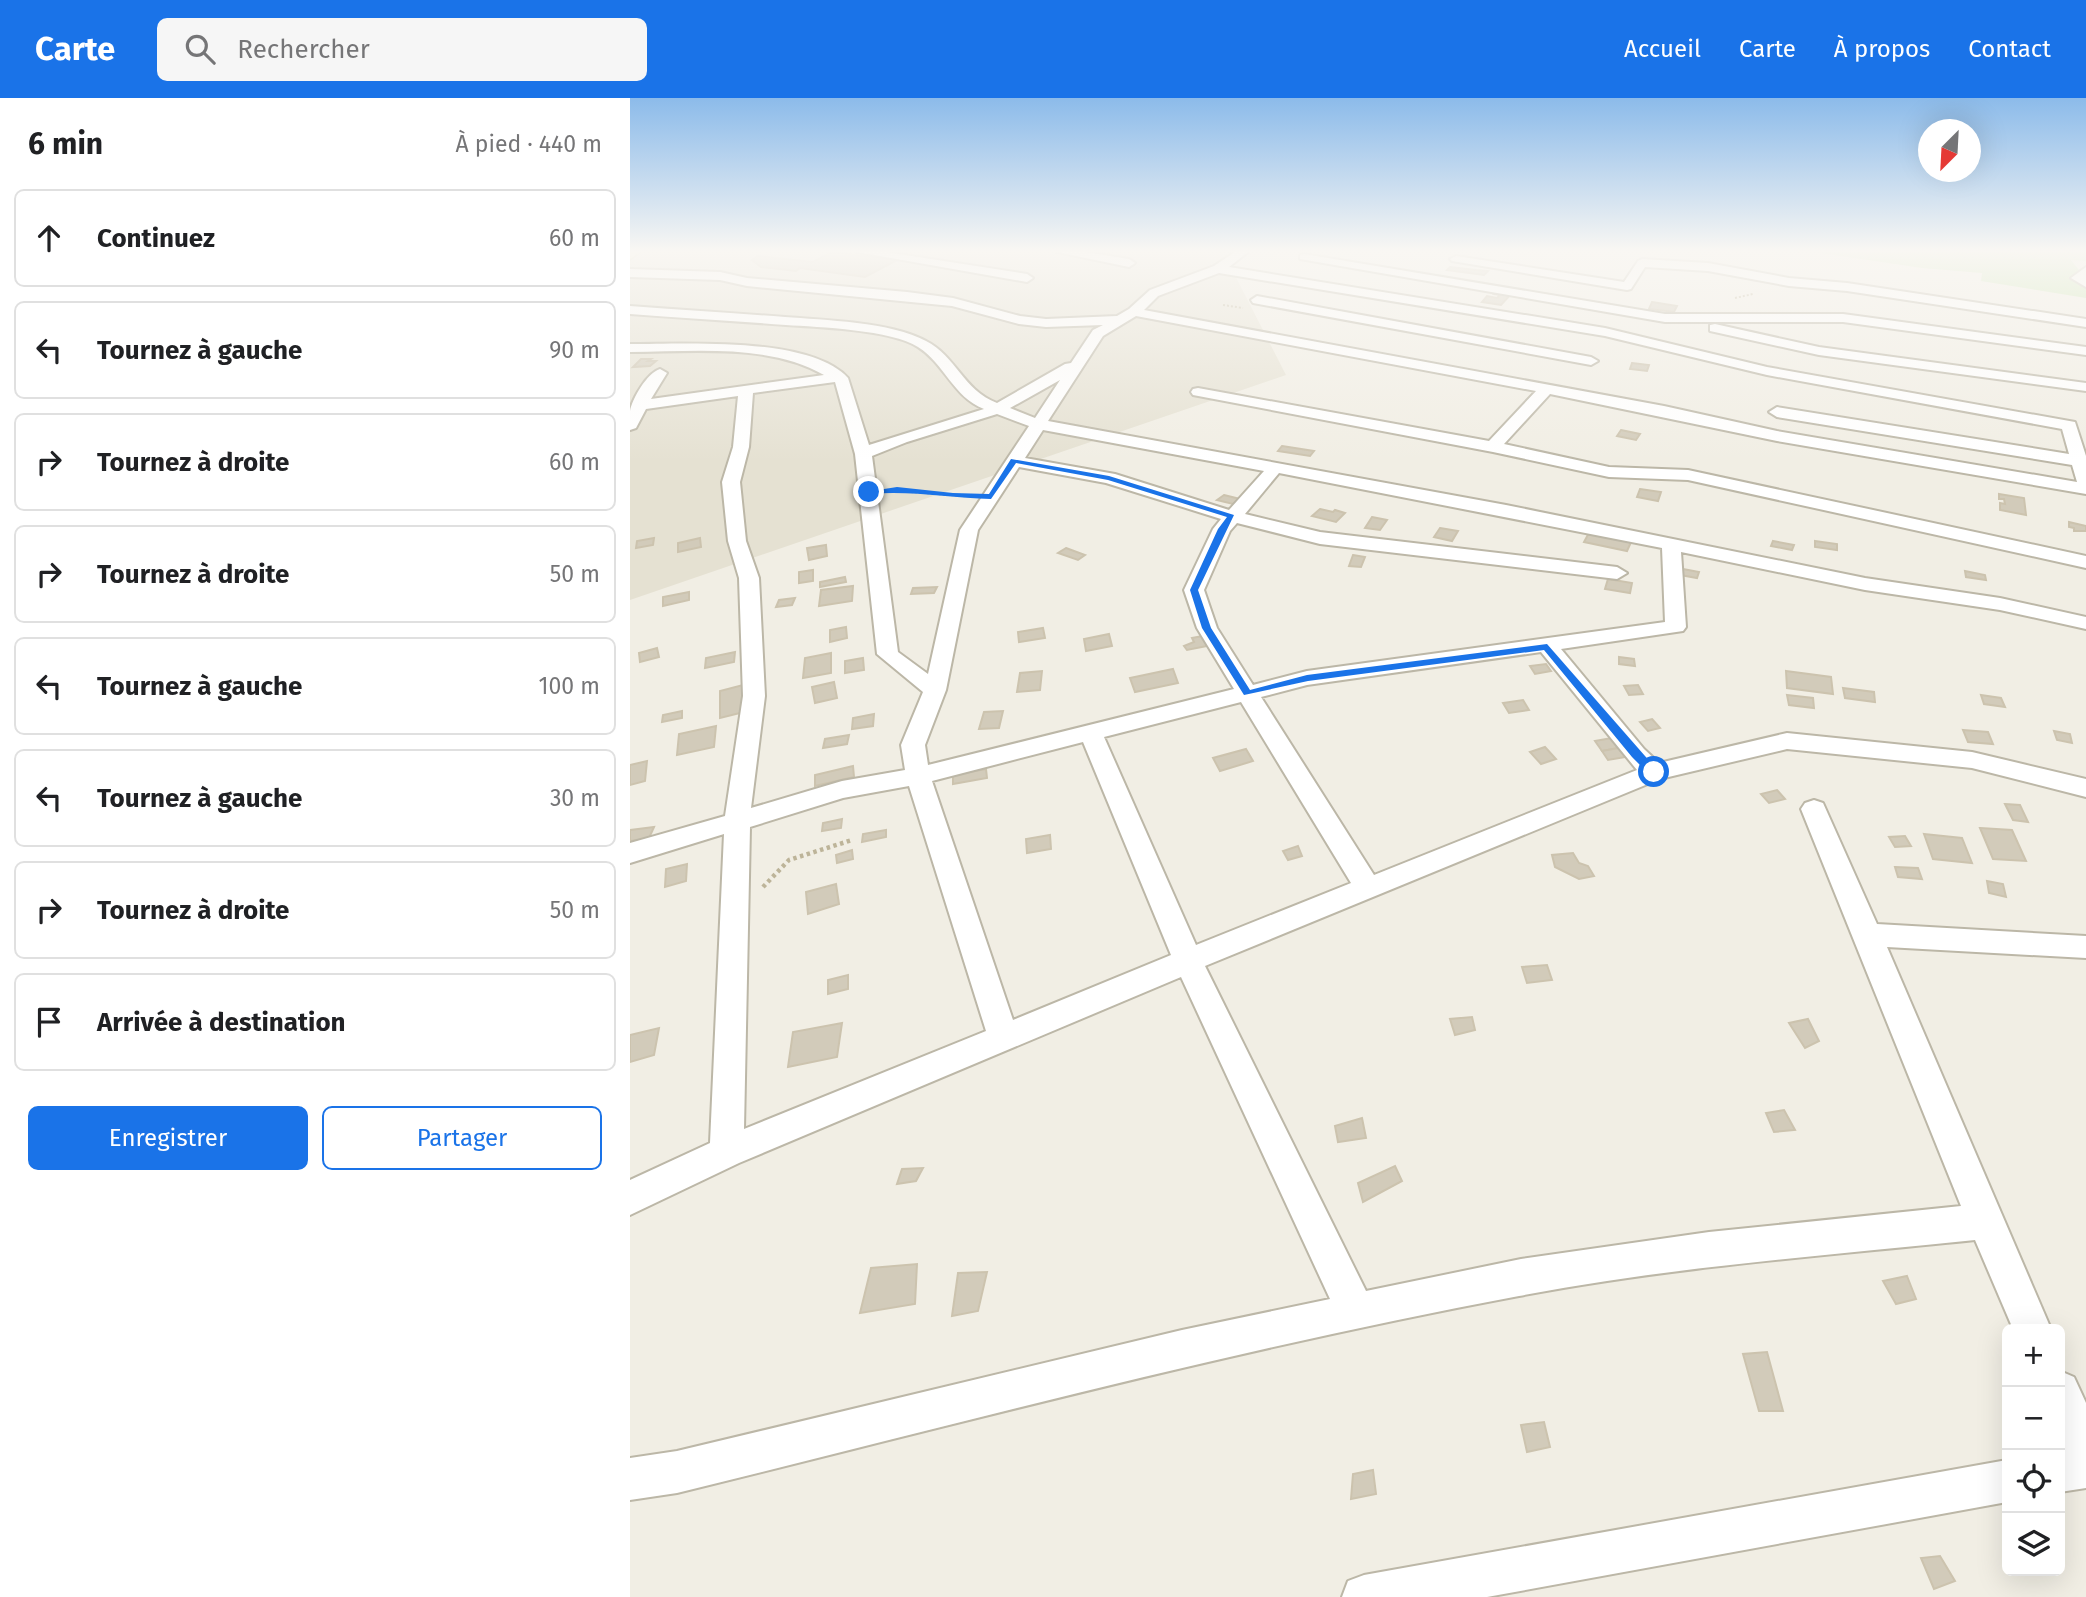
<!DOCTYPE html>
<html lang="fr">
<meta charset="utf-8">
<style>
:root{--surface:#fff;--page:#f6f6f6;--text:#202124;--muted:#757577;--line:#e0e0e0;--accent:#1a73e8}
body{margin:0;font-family:"Fira Sans",sans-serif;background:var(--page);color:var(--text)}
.controls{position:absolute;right:21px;bottom:21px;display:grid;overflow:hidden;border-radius:10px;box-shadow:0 7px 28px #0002}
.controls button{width:63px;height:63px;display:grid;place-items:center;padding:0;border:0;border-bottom:2px solid var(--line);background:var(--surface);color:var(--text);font:35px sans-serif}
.compass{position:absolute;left:1288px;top:21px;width:63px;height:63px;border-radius:50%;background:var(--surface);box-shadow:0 7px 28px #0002;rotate:204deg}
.stop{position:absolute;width:21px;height:21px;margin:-16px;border:5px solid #1a73e8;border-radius:50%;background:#fff}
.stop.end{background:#1a73e8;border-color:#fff;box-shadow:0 2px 7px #0008}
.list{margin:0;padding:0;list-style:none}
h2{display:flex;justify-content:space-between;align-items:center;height:91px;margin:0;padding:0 28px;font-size:30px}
h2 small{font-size:23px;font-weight:400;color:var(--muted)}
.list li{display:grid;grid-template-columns:46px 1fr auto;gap:21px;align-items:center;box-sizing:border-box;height:98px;margin:0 14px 14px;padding:0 14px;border:2px solid var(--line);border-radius:10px}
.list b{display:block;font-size:26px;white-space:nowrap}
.list em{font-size:23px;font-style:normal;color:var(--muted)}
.actions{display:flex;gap:14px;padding:21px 28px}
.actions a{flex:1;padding:16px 0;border:2px solid var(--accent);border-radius:10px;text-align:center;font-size:24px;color:var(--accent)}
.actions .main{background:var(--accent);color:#fff}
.icon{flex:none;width:38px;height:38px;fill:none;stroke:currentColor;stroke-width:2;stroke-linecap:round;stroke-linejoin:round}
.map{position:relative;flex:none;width:1456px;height:1499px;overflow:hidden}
header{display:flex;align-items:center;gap:42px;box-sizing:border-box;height:98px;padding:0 35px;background:var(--accent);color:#fff}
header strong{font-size:33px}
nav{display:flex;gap:38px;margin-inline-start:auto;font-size:24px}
.search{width:490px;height:63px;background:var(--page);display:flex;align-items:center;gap:18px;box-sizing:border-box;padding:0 24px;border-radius:10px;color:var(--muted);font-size:26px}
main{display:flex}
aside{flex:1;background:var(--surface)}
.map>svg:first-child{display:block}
.residential{fill:#e5e1d2}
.green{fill:#c6e4ae}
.building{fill:#d2cbba;stroke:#ccc3ae;stroke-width:2}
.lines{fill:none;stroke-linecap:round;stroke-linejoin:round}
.street-casing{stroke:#bcb7a7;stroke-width:4}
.secondary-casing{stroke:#cfc596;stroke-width:3}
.path-far2{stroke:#bdb499;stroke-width:2;stroke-dasharray:2 2;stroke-linecap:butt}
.path-far1{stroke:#bdb499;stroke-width:2.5;stroke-dasharray:2 2;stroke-linecap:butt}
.path{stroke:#bdb499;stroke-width:4.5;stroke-dasharray:3.5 3.5;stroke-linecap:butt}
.street{fill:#fff;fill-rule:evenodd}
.secondary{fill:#fbf4c3;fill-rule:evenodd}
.route{fill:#1a73e8}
</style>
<header>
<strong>Carte</strong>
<div class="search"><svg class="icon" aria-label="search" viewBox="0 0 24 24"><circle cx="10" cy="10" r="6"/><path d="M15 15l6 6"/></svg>Rechercher</div>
<nav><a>Accueil</a><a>Carte</a><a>À propos</a><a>Contact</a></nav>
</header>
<main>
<aside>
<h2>6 min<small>À pied · 440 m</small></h2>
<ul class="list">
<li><svg class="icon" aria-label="ahead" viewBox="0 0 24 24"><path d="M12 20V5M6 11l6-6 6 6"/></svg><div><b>Continuez</b></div><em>60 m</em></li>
<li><svg class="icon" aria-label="left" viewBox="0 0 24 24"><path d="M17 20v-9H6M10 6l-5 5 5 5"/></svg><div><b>Tournez à gauche</b></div><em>90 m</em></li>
<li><svg class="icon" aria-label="right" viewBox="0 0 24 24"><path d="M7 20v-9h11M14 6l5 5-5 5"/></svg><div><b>Tournez à droite</b></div><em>60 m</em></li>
<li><svg class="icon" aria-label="right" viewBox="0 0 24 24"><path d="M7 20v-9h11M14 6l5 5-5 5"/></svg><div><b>Tournez à droite</b></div><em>50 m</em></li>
<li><svg class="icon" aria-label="left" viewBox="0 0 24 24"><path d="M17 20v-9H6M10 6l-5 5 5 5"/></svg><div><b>Tournez à gauche</b></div><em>100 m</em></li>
<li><svg class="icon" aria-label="left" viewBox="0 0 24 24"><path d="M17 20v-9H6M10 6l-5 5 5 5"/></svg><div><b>Tournez à gauche</b></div><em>30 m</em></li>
<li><svg class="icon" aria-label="right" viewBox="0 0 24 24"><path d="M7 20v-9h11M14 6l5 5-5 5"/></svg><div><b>Tournez à droite</b></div><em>50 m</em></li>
<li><svg class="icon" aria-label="arrive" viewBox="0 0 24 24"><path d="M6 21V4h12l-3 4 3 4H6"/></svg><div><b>Arrivée à destination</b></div></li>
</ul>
<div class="actions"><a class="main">Enregistrer</a><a>Partager</a></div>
</aside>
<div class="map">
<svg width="1456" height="1499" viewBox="0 0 1456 1499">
<rect width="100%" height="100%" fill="#f1eee4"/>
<path class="residential" d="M12,154H593L656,277L0,502V162Z"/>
<path class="green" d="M1184,154H1456V163L1441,162L1456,181V200L1351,183L1352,175L1292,170Z"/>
<g class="building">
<path d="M202,154L267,162L235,179L170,170L166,173L131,169L122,162L128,158L183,164Z"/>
<path d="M820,169L846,172L858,173L854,177L817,172Z"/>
<path d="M867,193L882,195L871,207L852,204L857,198L867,200L870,197L864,196Z"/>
<path d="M1022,204L1047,208L1044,214L1019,211Z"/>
<path d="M11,261H21L18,263H26L20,268L3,269Z"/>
<path d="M1002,265L1019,267L1017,273L1000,271Z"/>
<path d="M991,332L1010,336L1006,342L987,338Z"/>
<path d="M652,348L684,353L680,358L648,353Z"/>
<path d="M1010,391L1031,394L1028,403L1007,399Z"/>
<path d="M1369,396L1394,400L1396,417L1370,412V405L1375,406L1374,401H1369Z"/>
<path d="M594,397L610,401L603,406L587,402Z"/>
<path d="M690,411L703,414L705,412L715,415L706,424L682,418Z"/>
<path d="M742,419L757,422L750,432L735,430Z"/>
<path d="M1439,424L1456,428V433H1444V430L1439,429Z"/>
<path d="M810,430L828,433L822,443L804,439Z"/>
<path d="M960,433L1002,442L997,453L954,444Z"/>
<path d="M24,440L23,447L6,450L7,443Z"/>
<path d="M70,440L71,449L48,454V445Z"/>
<path d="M1143,443L1164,447L1162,452L1141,448Z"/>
<path d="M1185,443L1207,446V452L1185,449Z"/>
<path d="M196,447L197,458L179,462L177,450Z"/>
<path d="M436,450L455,457L448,462L428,455Z"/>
<path d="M723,457L735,459L731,469L719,468Z"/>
<path d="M1053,471L1069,474L1067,480L1050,477Z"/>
<path d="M183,472V483L169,485V474Z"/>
<path d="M1335,473L1355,477L1356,482L1336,479Z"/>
<path d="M215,479L216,484L190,489V484Z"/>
<path d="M978,481L1002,485L1000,495L975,491Z"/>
<path d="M223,488L222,503L189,508L191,492Z"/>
<path d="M307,489L304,495L281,496L283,490Z"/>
<path d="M59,494V502L33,508V499Z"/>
<path d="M165,500L162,507L146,509L149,502Z"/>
<path d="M216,529L217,540L200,544V532Z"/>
<path d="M413,530L415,540L389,544L388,534Z"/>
<path d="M479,536L482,548L456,553L454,541Z"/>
<path d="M573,538L577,548L557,552L554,548L564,544L562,540Z"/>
<path d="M27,550L29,559L10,564L9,555Z"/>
<path d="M105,554L104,564L75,570L76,560Z"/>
<path d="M201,555V575L173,580L175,560Z"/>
<path d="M989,559L1004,561L1005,568L989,566Z"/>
<path d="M233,560L234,572L215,575V563Z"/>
<path d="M916,566L921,573L905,576L900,568Z"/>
<path d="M543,571L548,585L505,594L500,580Z"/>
<path d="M412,573L410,592L387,594L390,575Z"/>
<path d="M1156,573L1201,579L1203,596L1157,590Z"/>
<path d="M204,584L207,600L185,605L182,589Z"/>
<path d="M113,587L114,614L90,620V593Z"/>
<path d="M1008,587L1013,596L999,597L994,588Z"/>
<path d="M1213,590L1244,594L1245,604L1215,600Z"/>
<path d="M1157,597L1183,600L1184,610L1159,607Z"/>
<path d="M1351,597L1371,600L1375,609L1354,606Z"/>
<path d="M893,602L899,612L879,615L873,605Z"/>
<path d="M52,613V620L32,624L33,617Z"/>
<path d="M373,613L369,630L349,631L354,614Z"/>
<path d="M244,616L243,628L222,631L223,620Z"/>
<path d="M1022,621L1030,630L1018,633L1010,624Z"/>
<path d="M86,628L84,649L47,657L49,636Z"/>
<path d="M1333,632L1358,634L1363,646L1338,644Z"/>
<path d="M1424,633L1440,636L1442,645L1427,642Z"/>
<path d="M219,637L217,646L193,650L195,641Z"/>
<path d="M987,639L994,649L972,653L965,643Z"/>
<path d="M915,649L926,661L911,666L900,654Z"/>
<path d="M994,649L1001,658L978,662L972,653Z"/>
<path d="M616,651L623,663L590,673L583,660Z"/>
<path d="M17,663L15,683L0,687V667Z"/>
<path d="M223,668L224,679L185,688V677Z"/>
<path d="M356,671L357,680L323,686V677Z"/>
<path d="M1147,692L1155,701L1139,705L1131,696Z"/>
<path d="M1375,706L1390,707L1398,724L1383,722Z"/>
<path d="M212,721L211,730L192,733L193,725Z"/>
<path d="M24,729L19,740L0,743V732Z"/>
<path d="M1350,730L1382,732L1396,763L1363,761Z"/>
<path d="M256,732V739L232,744L233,736Z"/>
<path d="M1294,736L1332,740L1342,765L1303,761Z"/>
<path d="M420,737L421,751L397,755L396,741Z"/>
<path d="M1275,738L1281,748L1265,749L1259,739Z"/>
<path d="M668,748L672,758L658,762L653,753Z"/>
<path d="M222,752L223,761L207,765L206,757Z"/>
<path d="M943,755L949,765L958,768L964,778L949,781L925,769L922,757Z"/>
<path d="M57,766L56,783L35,789L36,771Z"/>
<path d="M1265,769L1288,770L1292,781L1268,779Z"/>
<path d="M1357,783L1373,786L1376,799L1359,795Z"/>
<path d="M206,786L209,806L178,816L176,794Z"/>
<path d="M917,867L922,882L897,885L892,869Z"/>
<path d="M218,877V891L198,896V882Z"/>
<path d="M842,919L845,932L825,937L820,921Z"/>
<path d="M1178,921L1189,943L1175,950L1159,925Z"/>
<path d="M212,925L207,959L158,969L163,934Z"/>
<path d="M29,930L24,957L0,964V937Z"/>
<path d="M1154,1012L1165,1032L1144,1034L1136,1015Z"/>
<path d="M732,1020L736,1040L708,1044L705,1028Z"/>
<path d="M765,1068L772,1083L733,1104L728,1085Z"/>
<path d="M293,1070L286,1083L267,1086L272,1071Z"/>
<path d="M287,1166L285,1206L230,1215L241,1170Z"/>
<path d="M357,1174L348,1213L322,1218L328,1175Z"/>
<path d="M1277,1178L1286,1201L1266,1206L1253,1183Z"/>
<path d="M1137,1254L1153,1313H1129L1113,1256Z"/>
<path d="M914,1324L920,1349L897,1354L891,1327Z"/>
<path d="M743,1372L746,1396L721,1401L723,1376Z"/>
<path d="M1310,1458L1325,1483L1304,1491L1291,1460Z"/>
</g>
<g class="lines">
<g class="street-casing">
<g id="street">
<path d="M227,154H256L397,176L403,180L397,184Z"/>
<path d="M427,154H455L499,161L505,165L499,169Z"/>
<path d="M605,154H618L599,169L975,230L1137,269L1445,324L1456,358V396L1147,343L920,296L874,346L979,369L1058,372L1456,458V470L1058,382L979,379L863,354L563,297L561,294L563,291L568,290L859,343L906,293L506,218L473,238L418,323L876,407L1235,480L1370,500L1456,519V531L1370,512L1235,492L1051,454L1056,529L1053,533L931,551L1014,651L1029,665L1157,635L1342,654L1456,681V699L1342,670L1157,651L1030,681L575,868L736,1193L891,1161L1079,1134L1331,1108L1171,711L1175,705L1184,702L1193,705L1247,826L1456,838V860L1257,849L1421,1231H1383L1345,1142C1193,1158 1039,1169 889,1198C606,1251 327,1326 47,1395L0,1402V1360L47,1353L552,1232L700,1201L551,879L109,1065L0,1117V1082L80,1045L94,736L0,765V745L95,718L113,598L109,480L98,443L92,384L103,349L108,298L16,311L6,330L0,332C0,326 0,319 0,313C2,301 17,275 30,271L37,275L21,301L194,277C138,245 62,254 0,254V246C54,246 180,238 218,280L239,347L354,311C323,299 315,266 288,249C262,232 189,229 156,227C104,223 52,220 0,216V208C52,212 103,215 155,219C193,222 262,224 296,243C326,258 333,292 367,305L435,266L441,265L463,232L473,227L416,229L389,226L322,208L117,188L90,182L0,179V171L90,174L117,180L277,194L323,200L390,218L416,221L487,218L499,211L520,192L584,168ZM589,175L975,238L1137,277L1432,331L1439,356L1147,309L1139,314L1147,319L1442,367L1447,384L1147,333L1034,308L514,212L528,198ZM430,282L405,320L380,310ZM205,284L225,356L247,556L293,594L271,647L275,672L212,683L121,710L135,598L129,480L116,443L110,384L119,349L123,295ZM367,316L399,328L330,432L298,576L268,554L242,358L277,344ZM413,332L634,373L599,412L485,376L395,360ZM389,369L476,385L591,421L583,431L554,492L567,530L604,591L298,667L295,647L316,592L348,432ZM649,375L1032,450L1035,524L677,573L623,587L587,530L574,492L600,433L607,425L690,446L987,481L997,475L987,469L690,434L615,416ZM911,554L1007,672L744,777L631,599L677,587ZM611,604L721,785L566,847L474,639ZM453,644L541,857L383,922L302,683ZM279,688L356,933L114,1031L120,729L213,700Z"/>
<path d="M674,156L1035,216H1213L1456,249V257L1213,224H1035L670,161V157Z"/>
<path d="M826,158L994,184L1008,163L1012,161L1078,165L1159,180L1217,185L1456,221V229L1217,193L1159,188L1078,173L1015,169L1001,191L997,192L822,163L820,161Z"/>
<path d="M1456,169V189L1441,180Z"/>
<path d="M627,198L961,259L968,263L961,267L623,205L621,202Z"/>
<path d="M1085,226L1189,249L1456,285V293L1189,257L1080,233V227Z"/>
<path d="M1430,1273L1444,1279L1456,1305V1390L1430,1394V1352L1435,1351L1430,1339Z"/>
<path d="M1377,1362V1404L857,1499H712L718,1483L734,1477Z"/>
</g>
</g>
<g class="secondary-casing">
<path id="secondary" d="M0,154H10L0,161Z"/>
</g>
<g class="path-far2">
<path d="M1105,200L1123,196"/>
<path d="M593,207L613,210"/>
</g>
<path class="path-far1" d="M257,392L336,398"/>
<path class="path" d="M133,789L159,762L222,742"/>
<use href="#street" class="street"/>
<use href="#secondary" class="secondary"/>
</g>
<linearGradient id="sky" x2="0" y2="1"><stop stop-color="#8cbbea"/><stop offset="0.42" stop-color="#f9f7f3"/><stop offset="1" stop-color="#f9f7f3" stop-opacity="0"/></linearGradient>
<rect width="1456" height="364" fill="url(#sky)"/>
<path class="route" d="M381,361L479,378L604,417L568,492L581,530L620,592L677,577L917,546L1029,674L1020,677L1002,659L914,552L678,583L614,597L572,530L560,492L588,431L597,419L478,382L386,365L361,401C320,400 280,392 239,396L235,394L267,389L323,395L359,396Z"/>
</svg>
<div class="controls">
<button>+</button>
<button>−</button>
<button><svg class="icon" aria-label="locate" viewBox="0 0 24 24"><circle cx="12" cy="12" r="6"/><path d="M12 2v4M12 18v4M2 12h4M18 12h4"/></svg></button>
<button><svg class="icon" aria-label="layers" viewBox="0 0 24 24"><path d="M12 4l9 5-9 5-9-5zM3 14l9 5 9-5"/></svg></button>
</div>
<svg class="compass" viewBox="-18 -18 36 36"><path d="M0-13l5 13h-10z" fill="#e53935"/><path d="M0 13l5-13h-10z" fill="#757577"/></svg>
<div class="stop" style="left:1024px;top:674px"></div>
<div class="stop end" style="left:239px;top:394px"></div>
</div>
</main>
